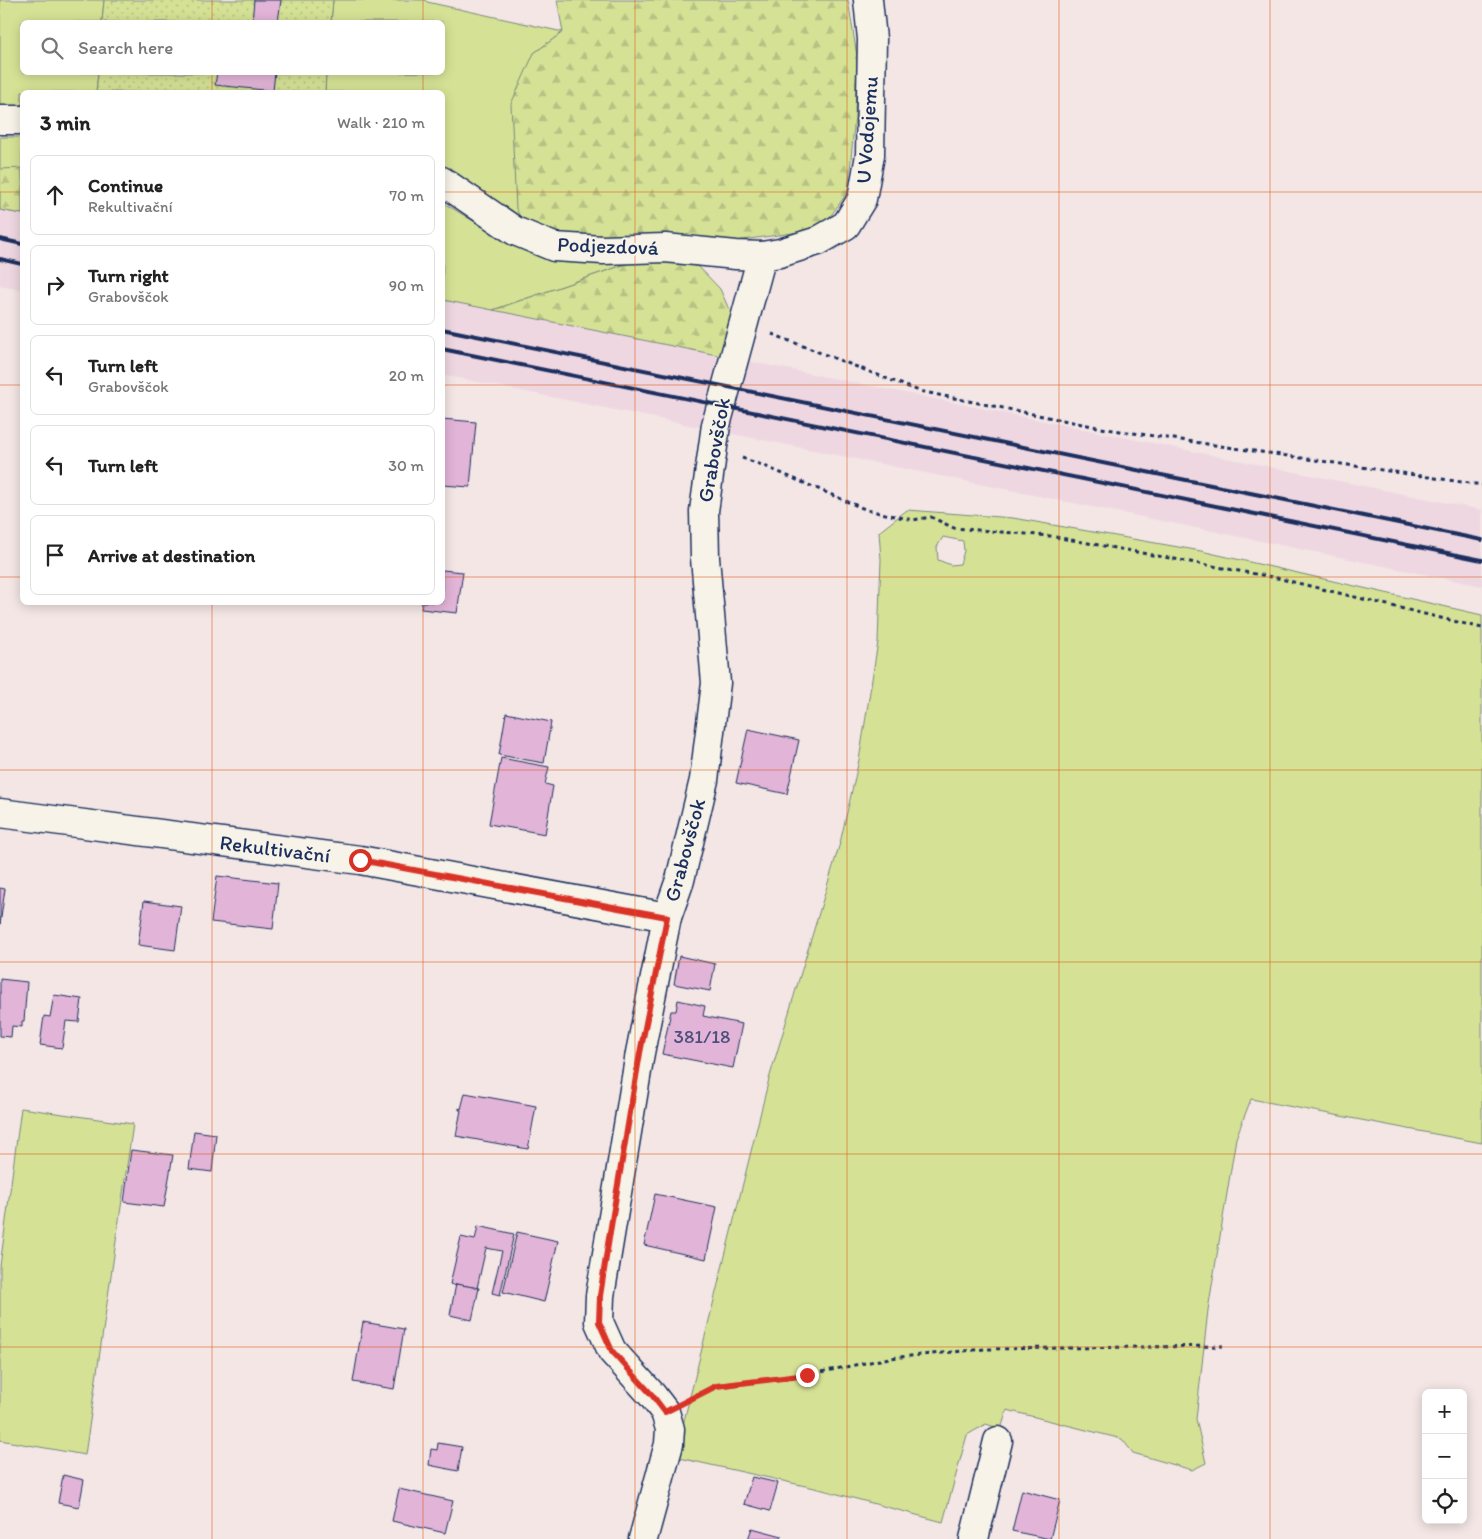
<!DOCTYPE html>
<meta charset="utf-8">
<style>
:root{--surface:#fff;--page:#f2f2f2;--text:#222;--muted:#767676;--line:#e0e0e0}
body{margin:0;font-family:Itim,sans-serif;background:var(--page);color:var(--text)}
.controls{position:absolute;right:15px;bottom:15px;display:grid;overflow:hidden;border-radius:8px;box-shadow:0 2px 12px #0003}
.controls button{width:45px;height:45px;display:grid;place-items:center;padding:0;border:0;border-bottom:1px solid var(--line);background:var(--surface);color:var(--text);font:25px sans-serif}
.stop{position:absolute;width:15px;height:15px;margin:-11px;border:4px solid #d93025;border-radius:50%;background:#fff}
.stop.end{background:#d93025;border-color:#fff;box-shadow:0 1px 5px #0008}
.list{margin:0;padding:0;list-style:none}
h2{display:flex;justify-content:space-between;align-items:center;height:65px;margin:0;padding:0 20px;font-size:21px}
h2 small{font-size:16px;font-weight:400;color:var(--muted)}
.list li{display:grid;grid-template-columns:32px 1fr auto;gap:15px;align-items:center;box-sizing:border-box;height:80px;margin:0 10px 10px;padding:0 10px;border:1px solid var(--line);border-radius:8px}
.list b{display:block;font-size:19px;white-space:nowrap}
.list p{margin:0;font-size:16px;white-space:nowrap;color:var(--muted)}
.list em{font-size:16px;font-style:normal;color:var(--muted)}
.icon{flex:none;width:28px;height:28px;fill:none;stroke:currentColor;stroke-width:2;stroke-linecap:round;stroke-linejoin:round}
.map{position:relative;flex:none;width:1482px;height:1539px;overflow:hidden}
.search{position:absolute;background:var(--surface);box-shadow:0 2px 12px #0003;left:20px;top:20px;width:425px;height:55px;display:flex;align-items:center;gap:12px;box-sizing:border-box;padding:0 18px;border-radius:8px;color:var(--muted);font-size:19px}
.panel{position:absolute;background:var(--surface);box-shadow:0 2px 12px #0003;left:20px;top:90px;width:425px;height:515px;border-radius:8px}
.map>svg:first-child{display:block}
.built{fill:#eed7e1}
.green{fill:#d5e295;stroke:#78887a;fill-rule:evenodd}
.forest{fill:url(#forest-firs);stroke:#78887a}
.garden{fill:url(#garden-dots);stroke:#78887a}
.building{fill:#e2b4d7;stroke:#1b2f5e}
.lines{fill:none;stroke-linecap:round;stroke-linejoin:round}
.street-casing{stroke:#1b2f5e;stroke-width:31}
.path{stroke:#1b2f5e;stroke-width:3;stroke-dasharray:4 4;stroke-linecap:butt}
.street{stroke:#f7f3e8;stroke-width:28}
.rail{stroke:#1b2f5e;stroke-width:4}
.route{stroke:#d93025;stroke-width:6}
.grid{fill:none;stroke:#de5710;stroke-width:1;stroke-opacity:0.55}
.labels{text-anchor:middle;stroke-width:4;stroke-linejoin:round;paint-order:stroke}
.number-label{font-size:19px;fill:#4d507c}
.street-label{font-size:21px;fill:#1b2f5e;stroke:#f7f3e8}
</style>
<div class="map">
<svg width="1482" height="1539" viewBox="0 0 1482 1539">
<defs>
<pattern id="forest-firs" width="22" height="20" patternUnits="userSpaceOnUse" patternTransform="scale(1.25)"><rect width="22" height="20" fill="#d5e295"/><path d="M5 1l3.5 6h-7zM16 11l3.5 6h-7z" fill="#b6c283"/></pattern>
<pattern id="garden-dots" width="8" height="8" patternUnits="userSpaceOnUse" patternTransform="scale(1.25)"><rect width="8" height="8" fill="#d5e295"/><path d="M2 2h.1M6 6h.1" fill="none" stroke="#b6c283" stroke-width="1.8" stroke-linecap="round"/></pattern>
</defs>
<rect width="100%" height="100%" fill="#f3e6e5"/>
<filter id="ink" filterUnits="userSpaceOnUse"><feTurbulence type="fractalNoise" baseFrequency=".02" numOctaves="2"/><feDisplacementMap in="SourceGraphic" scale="10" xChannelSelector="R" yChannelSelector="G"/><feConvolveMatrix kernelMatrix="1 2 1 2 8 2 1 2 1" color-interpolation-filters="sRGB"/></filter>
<g filter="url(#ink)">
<g class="built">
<path d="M0,209L22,214V290L0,285Z"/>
<path d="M442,299L1482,510V586L443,375Z"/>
</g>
<g class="green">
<path d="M0,0H104L102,22H22V72L98,73L96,92H22V107H0Z"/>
<path d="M333,0H425L427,2L563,32L534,53L524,224L443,166L442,92H325L326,73L442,72V22H331Z"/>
<path d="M0,137H22V214L0,210Z"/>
<path d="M442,202L516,247L585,263L638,260L493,310L443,300Z"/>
<path d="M907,510L1013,518L1201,551L1482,615V1143L1251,1099L1236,1138L1208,1310L1196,1419L1206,1463L1192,1470L1133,1453L1122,1439L1007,1410L1001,1429L986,1424L967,1435L943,1522L819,1489L675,1457L769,1079L840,843L859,760L878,642L881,559L879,532ZM943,537L963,541L964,551L960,564L951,565L938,560L937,547Z"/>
<path d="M21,1108L133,1124L85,1455L0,1440V1266Z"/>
</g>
<g class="forest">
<path d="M557,0H848L857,56L855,115L848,192L821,229L707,245L554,239L524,224L516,209L511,104L534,53L563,32Z"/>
<path d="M22,168V214L0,210V169Z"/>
<path d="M663,259L699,267L720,289L731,314L722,356L493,310L638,260Z"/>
</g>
<g class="garden">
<path d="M104,0H333L331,22H102Z"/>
<path d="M98,73H326L325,92H96Z"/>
</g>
<g class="building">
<path d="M254,0H281L278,22H252Z"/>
<path d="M217,72H275L273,91L215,85Z"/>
<path d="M442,419L476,422L470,487L442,485Z"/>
<path d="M442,570L463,572L457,613L421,609L422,602H442Z"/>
<path d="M506,713L551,722L544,763L499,755Z"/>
<path d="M748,729L799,740L787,794L736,783Z"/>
<path d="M501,758L549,767L545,784L553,786L545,834L489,824Z"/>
<path d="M217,876L278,883L273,929L211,922Z"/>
<path d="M0,888L5,889L0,925Z"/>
<path d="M144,901L181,906L175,950L138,945Z"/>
<path d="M679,956L715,964L710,991L674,984Z"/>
<path d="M0,979L27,982L24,1021H22V1027L12,1026L11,1037L0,1036Z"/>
<path d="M54,995L82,999L79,1022L66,1021L62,1048L40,1045L44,1016L50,1017Z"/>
<path d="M678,1000L705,1006L703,1016L742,1024L733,1068L662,1054L671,1011H676Z"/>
<path d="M465,1093L536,1106L528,1149L456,1136L461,1110H459V1108L461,1109Z"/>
<path d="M194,1131L216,1134L212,1172L189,1169Z"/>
<path d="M131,1150L173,1155L164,1207L124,1202Z"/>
<path d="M655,1194L717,1207L706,1259L644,1245Z"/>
<path d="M478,1226L514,1234L500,1295L492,1293L502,1251L486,1248L477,1288L456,1284V1286L450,1284L461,1237L475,1240Z"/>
<path d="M517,1232L558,1241L544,1302L503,1292Z"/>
<path d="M456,1284L479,1288L472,1320L450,1315Z"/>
<path d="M363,1322L404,1329L394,1389L353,1382Z"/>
<path d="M438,1443L462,1447L458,1471L429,1465L431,1449L437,1450Z"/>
<path d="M63,1475L84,1480L79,1507L58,1503Z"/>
<path d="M752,1477L778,1483L770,1511L744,1504Z"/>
<path d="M399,1489L453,1501L445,1533L392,1521Z"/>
<path d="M1022,1490L1060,1500L1050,1539L1012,1531Z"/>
<path d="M752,1528L782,1536L781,1539H748Z"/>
</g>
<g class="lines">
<g class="street-casing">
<g id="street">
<path d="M0,120H22"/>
<path d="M442,181L515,231L554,247L603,250L665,248L736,255L762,256L780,253L818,241L846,225L862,199L870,155L872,39L868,0"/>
<path d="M0,813L360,860L667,917"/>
<path d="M643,1539L669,1444L670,1429L665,1412L652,1395L612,1351L599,1322L600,1296L640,1053L667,917L680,880L704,780L716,683L705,558L704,511L716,425L762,256"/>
<path d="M974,1539L998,1441"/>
</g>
</g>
<g class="path">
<path d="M772,334L919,391L1107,429L1482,485"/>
<path d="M742,458L762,465L867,510L913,520L931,517L954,528L1050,536L1277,578L1482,628"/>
<path d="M690,1399L716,1386L807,1375L889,1358L985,1349L1223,1346"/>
</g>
<use href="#street" class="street"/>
<g class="rail">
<path d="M0,239L22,244"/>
<path d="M0,259L22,264"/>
<path d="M442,329L1482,540"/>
<path d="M442,349L1482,560"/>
</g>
</g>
</g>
<g class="lines" filter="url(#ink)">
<path class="route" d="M360,860L667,917L640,1053L609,1238L600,1296L599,1322L612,1351L652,1395L665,1412L716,1386L807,1375"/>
</g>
<path class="grid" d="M212,0V22M423,0V22M635,0V1539M847,0V1539M1059,0V1539M1270,0V1539M212,72V92M423,72V92M0,192H22M442,192H1482M0,385H22M442,385H1482M0,577H22M442,577H1482M212,602V1539M423,602V1539M0,770H1482M0,962H1482M0,1154H1482M0,1347H1482"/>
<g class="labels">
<g class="number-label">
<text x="702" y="1043">381/18</text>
</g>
<g class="street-label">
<text transform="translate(867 130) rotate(-86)" y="7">U Vodojemu</text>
<text transform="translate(608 246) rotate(2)" y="7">Podjezdová</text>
<text transform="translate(714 450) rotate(-80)" y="7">Grabovščok</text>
<text transform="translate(275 849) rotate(7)" y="7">Rekultivační</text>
<text transform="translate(685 850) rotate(-75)" y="7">Grabovščok</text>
</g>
</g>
</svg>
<div class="controls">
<button>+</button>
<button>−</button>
<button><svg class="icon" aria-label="locate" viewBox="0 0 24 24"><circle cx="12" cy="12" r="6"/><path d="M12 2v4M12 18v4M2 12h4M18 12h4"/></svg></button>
</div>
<div class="stop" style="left:360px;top:860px"></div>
<div class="stop end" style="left:807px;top:1375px"></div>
<div class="search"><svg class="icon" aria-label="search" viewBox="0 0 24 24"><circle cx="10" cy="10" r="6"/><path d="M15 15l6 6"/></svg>Search here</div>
<section class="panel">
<h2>3 min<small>Walk · 210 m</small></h2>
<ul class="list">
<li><svg class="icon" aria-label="ahead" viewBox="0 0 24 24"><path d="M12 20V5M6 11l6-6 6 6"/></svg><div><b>Continue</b><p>Rekultivační</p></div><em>70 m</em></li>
<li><svg class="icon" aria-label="right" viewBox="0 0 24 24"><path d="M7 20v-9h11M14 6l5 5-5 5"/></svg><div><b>Turn right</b><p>Grabovščok</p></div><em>90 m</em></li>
<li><svg class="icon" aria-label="left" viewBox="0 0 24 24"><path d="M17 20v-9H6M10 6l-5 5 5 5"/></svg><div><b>Turn left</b><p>Grabovščok</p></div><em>20 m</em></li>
<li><svg class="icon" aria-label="left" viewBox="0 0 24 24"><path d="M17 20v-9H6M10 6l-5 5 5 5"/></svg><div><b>Turn left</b></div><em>30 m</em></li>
<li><svg class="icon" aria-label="arrive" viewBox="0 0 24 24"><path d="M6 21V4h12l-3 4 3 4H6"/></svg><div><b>Arrive at destination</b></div></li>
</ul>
</section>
</div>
